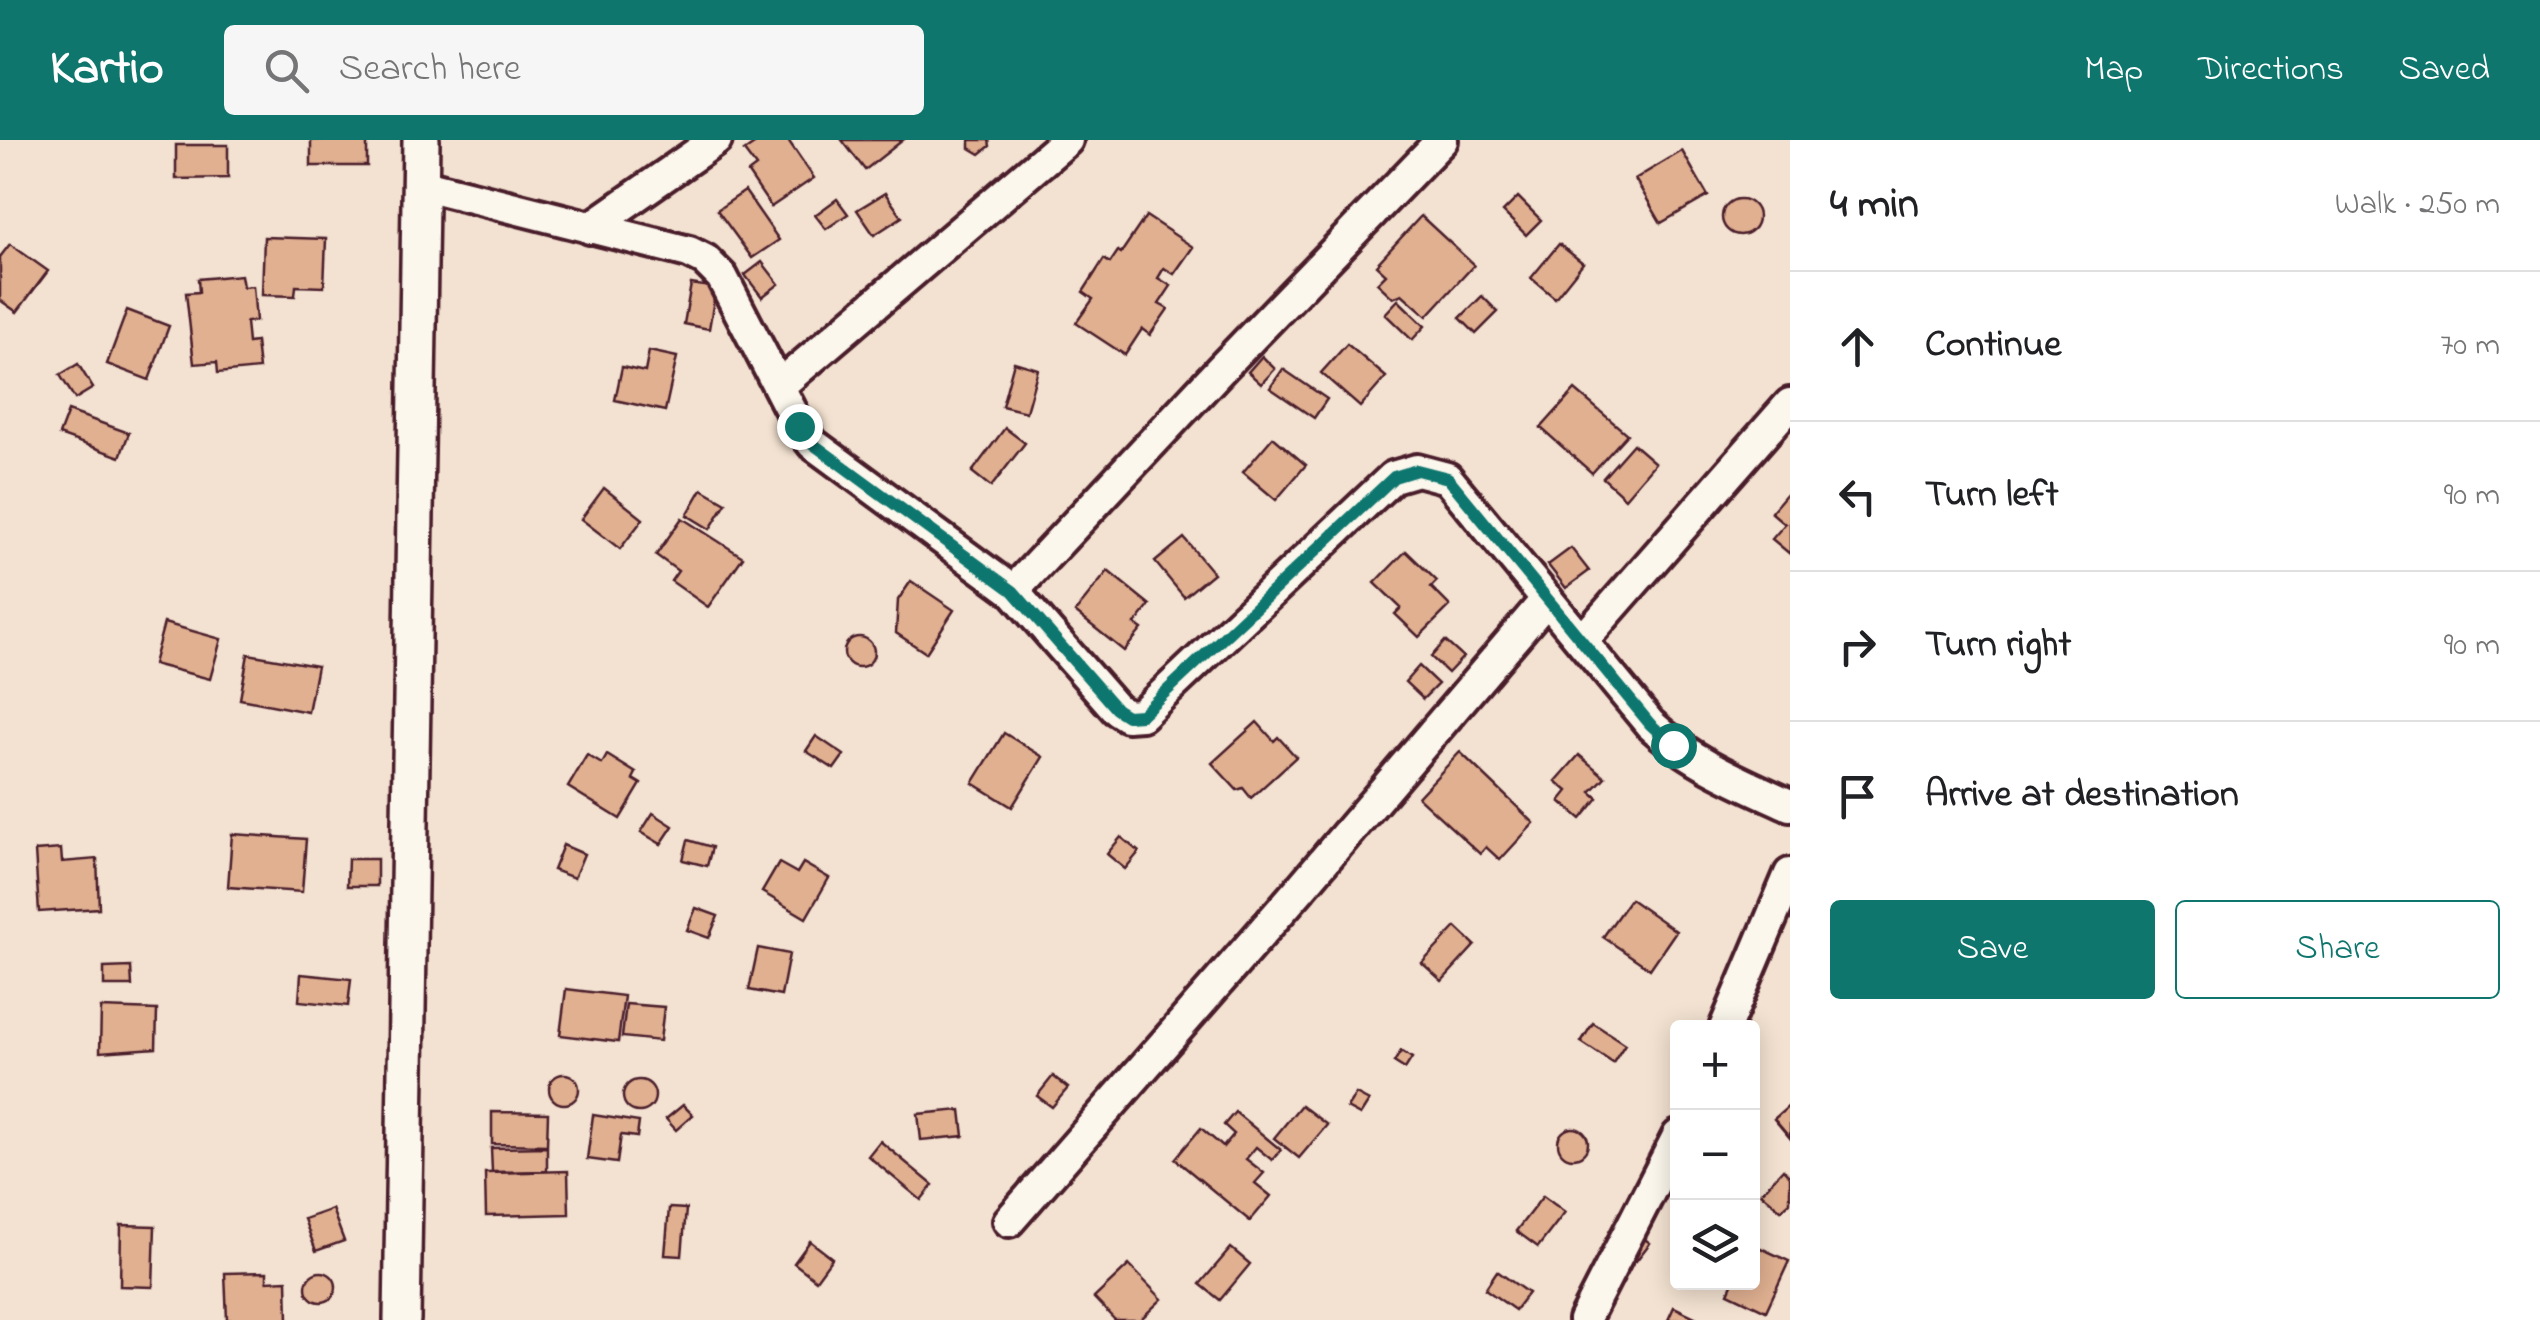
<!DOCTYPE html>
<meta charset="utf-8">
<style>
:root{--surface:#fff;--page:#f6f6f6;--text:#202124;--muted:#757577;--line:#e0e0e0;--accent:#0f766e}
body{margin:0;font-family:"Indie Flower",sans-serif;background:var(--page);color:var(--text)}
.controls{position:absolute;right:30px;bottom:30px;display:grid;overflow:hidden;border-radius:10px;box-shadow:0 5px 25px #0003}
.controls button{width:90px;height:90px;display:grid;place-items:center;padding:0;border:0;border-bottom:2px solid var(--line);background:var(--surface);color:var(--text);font:50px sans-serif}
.stop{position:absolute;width:30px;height:30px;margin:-22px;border:8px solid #0f766e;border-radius:50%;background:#fff}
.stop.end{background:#0f766e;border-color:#fff;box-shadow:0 2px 10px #0008}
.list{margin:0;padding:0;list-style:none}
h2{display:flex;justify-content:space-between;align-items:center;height:130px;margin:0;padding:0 40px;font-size:42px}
h2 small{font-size:32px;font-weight:400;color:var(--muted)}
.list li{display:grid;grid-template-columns:65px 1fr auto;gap:30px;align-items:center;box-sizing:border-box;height:150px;padding:0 40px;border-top:2px solid var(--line)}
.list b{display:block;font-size:38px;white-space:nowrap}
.list em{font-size:32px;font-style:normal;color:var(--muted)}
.actions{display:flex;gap:20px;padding:30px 40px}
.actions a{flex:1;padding:22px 0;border:2px solid var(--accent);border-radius:10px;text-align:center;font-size:35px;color:var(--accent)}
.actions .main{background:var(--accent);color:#fff}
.icon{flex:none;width:55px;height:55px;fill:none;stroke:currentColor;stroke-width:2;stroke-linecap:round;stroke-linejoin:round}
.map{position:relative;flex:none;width:1790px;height:1180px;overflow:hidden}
header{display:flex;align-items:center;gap:60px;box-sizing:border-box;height:140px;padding:0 50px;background:var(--accent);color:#fff}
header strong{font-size:48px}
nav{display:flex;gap:55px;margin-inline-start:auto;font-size:35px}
.search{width:700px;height:90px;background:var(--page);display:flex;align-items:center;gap:25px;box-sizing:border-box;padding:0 35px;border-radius:10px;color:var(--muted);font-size:38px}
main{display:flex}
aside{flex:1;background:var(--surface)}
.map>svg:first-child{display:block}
.building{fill:#e0b091;stroke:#4a1f2b;stroke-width:2.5}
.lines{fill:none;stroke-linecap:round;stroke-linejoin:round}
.minor-casing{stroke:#4a1f2b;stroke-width:38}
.tertiary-casing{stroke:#4a1f2b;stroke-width:42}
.minor{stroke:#fbf7ec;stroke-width:30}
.tertiary{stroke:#fbf7ec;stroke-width:35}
.route{stroke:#0f766e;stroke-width:12}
</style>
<header>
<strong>Kartio</strong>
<div class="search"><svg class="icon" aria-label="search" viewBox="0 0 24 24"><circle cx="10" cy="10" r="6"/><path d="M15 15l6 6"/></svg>Search here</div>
<nav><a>Map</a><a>Directions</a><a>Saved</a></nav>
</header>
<main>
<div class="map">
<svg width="1790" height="1180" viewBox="0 0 1790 1180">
<rect width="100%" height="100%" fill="#f3e2d1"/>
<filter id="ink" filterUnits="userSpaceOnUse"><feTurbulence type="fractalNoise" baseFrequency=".01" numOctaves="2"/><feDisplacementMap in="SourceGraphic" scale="20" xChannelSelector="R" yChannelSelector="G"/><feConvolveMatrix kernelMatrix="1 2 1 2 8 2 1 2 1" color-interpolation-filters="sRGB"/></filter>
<g filter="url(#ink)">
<g class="building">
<rect x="311" y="0" width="56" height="26"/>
<path d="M760,0H788L814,38L771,67L748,33L756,27L744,11Z"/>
<path d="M842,0H903L865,30Z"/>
<path d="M989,0L990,6L980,14L970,8V0Z"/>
<path d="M176,5H228V38L176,39Z"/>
<path d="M1682,11L1708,56L1661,83L1635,39Z"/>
<path d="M745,51L779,100L752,118L717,70Z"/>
<path d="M885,53L902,77L874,95L857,70Z"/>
<path d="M1518,57L1541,80L1526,95L1503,72Z"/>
<path d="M837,59L848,74L826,89L815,75Z"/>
<circle cx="1740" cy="77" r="18"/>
<path d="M1146,76L1193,107L1174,134L1164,128L1158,138L1171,146L1159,164L1168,169L1150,195L1142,189L1125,215L1076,183L1093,159L1083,152L1104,119L1110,123L1118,111L1121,113Z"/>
<path d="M1421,76L1474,125L1427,176L1402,154L1393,158L1377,143L1386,134L1376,125Z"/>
<path d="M264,97L326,99L324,147L296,146L295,156L262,155Z"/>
<path d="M10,104L48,131L17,172L0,160V117Z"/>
<path d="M1559,104L1583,123L1555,158L1531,138Z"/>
<path d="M762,122L779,144L762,157L745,135Z"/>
<path d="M241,135L243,147L253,146L256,181L246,182L248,203L256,202L259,229L218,233L217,222L194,224L186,153L199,152L198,139Z"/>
<path d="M691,144L716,148L709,189L684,184Z"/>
<path d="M1482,156L1498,172L1476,194L1460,178Z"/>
<path d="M1398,160L1425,186L1412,200L1385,174Z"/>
<path d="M127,170L169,186L149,240L107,224Z"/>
<path d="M1347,204L1386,237L1360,267L1321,233Z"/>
<path d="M649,211L677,217L665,271L615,260L622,227L645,232Z"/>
<path d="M1262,216L1275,229L1261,244L1248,232Z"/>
<path d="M1014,222L1038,229L1026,272L1002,266Z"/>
<path d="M78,224L93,248L75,259L60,235Z"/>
<path d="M1283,229L1327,259L1314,278L1270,248Z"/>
<path d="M1575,250L1627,294L1592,333L1541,288Z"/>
<path d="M68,271L129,293L120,317L59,295Z"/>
<path d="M1005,288L1025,303L991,347L972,332Z"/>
<path d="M1273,297L1306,325L1276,360L1243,332Z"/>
<path d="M1633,304L1655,323L1625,358L1603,338Z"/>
<path d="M604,348L643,379L620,409L581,379Z"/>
<path d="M702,349L726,363L710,389L687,375Z"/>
<path d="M1788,352L1790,353V414L1772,399L1785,384L1771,372Z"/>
<path d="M682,378L743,417L708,467L671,441L678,431L656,415Z"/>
<path d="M1184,398L1213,433L1184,457L1155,422Z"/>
<path d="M1571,408L1589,431L1566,448L1548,425Z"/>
<path d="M1406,411L1437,441L1431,447L1450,466L1419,497L1395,474L1401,468L1375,443Z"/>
<path d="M1108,431L1150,465L1135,484L1142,489L1124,511L1075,472Z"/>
<path d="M911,441L954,470L926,513L896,493L898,460Z"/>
<path d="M164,483L221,499L210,539L153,524Z"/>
<circle cx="859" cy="512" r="15"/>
<path d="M1445,501L1463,517L1448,533L1431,517Z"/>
<path d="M248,514L317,526L308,572L240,559Z"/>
<path d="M1419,526L1438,544L1423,559L1405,542Z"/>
<path d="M1257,582L1274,601L1278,597L1296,617L1251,658L1243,648L1237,650L1212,623Z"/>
<path d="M1004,593L1043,617L1012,667L973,643Z"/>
<path d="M816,596L844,615L834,629L806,611Z"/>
<path d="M1460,612L1534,683L1500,720L1486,707L1480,714L1418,657Z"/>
<path d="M587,615L602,624L607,615L636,633L633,639L641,644L620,679L568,647Z"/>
<path d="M1579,615L1605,637L1591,652L1598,658L1581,679L1560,661L1568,651L1556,641Z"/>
<path d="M653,673L673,686L661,704L641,692Z"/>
<path d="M232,694L306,699L302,752L228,747Z"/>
<path d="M1121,697L1139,712L1125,729L1107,714Z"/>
<path d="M688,700L712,707L707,726L683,720Z"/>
<path d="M563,705L584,714L574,738L553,730Z"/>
<path d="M61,709L62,722L97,719L99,768L39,772L35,711Z"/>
<path d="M348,719H377V746H347Z"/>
<path d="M779,723L797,733L803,723L829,738L806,778L762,752Z"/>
<path d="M1630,759L1676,791L1650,829L1603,797Z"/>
<path d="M696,768L718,776L709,798L687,790Z"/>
<path d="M1456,787L1475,805L1442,841L1422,823Z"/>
<path d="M758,808L789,814L781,856L749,850Z"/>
<path d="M131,827L132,846H104V828Z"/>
<path d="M301,834L351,839L348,866L299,861Z"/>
<path d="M566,849L624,856L618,902L560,895Z"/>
<path d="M626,864L664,867L660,901L622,897Z"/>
<path d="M101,868L157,870L156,908L100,912Z"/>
<path d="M1593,883L1625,904L1613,923L1581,902Z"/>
<path d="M1401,911L1412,918L1405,929L1394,922Z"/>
<circle cx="564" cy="949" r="15"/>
<path d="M1053,936L1068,948L1052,967L1037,956Z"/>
<circle cx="639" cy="956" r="16"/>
<path d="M1356,954L1369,961L1360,975L1347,968Z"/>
<path d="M683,965L693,975L676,990L666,979Z"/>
<path d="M1301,965L1327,985L1299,1018L1274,998Z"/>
<path d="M1790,965V998L1774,979Z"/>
<path d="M961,970L964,996L921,1000L918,974Z"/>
<path d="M492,972L548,973L547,1005L492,1004Z"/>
<path d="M1235,972L1281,1010L1272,1020L1256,1007L1246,1019L1264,1033L1255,1043L1271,1056L1250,1081L1175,1019L1201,988L1223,1007L1234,994L1224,985Z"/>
<path d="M593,975L639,982L637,997L621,995L617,1023L587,1019Z"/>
<circle cx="1573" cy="1003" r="15"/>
<path d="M880,1001L933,1045L921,1060L868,1016Z"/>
<path d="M547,1007V1031L492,1032L491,1008Z"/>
<path d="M1783,1029L1790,1036V1062L1781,1070L1761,1053Z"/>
<path d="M568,1031L569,1074L486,1076L485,1033Z"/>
<path d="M1543,1056L1565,1072L1538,1107L1516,1091Z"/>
<path d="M669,1068L686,1069L682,1116L665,1115Z"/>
<path d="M332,1069L344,1101L316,1111L304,1079Z"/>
<path d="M121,1085L155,1086L153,1147L120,1146Z"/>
<path d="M1637,1093L1650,1103L1636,1121L1623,1112Z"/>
<path d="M810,1101L832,1118L816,1140L794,1123Z"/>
<path d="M1752,1104L1789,1121L1766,1171L1728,1153L1733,1142H1752Z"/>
<path d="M1231,1108L1250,1124L1220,1160L1200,1144Z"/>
<path d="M1129,1125L1162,1159L1140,1180H1115L1094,1158Z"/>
<path d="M1497,1131L1528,1153L1515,1170L1485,1149Z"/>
<path d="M267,1132V1141L287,1140L288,1180H227L225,1133Z"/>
<circle cx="321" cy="1147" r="15"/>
<path d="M1674,1167L1701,1180H1668Z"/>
</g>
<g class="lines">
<g class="minor-casing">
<g id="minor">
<path d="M420,44L689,112L705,120L722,137L799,286L813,304L1013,451L1116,569L1127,576L1141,575L1393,337L1417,330L1447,338L1650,584C1691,622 1740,642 1790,665"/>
<path d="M590,88L716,0"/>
<path d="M779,246L1067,0"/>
<path d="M1013,451L1220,230L1442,0"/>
<path d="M1582,501L1790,264"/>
<path d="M1725,888L1790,734"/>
<path d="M1009,1081L1299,750L1547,459"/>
<path d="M1584,1180L1678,996"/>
</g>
</g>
<g class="tertiary-casing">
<path id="tertiary" d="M402,1180L421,0"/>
</g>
<use href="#minor" class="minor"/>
<use href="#tertiary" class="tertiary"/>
</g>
</g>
<g class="lines" filter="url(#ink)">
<path class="route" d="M799,286L813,304L1013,451L1116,569L1127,576L1141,575L1394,337L1417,330L1448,338L1650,584L1673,605"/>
</g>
</svg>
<div class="controls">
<button>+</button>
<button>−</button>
<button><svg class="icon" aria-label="layers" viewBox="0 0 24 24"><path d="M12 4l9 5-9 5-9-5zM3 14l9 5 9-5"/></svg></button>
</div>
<div class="stop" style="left:1673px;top:605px"></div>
<div class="stop end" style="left:799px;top:286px"></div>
</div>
<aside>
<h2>4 min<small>Walk · 250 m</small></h2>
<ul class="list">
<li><svg class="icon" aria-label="ahead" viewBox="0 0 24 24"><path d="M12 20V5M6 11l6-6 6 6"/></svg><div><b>Continue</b></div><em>70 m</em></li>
<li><svg class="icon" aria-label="left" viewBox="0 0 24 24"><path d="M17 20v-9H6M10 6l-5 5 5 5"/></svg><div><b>Turn left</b></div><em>90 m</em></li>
<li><svg class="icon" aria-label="right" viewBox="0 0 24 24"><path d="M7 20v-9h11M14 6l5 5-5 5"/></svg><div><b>Turn right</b></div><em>90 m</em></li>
<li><svg class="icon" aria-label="arrive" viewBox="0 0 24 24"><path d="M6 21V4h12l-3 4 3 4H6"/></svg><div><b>Arrive at destination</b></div></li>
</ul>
<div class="actions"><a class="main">Save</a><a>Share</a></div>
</aside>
</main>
